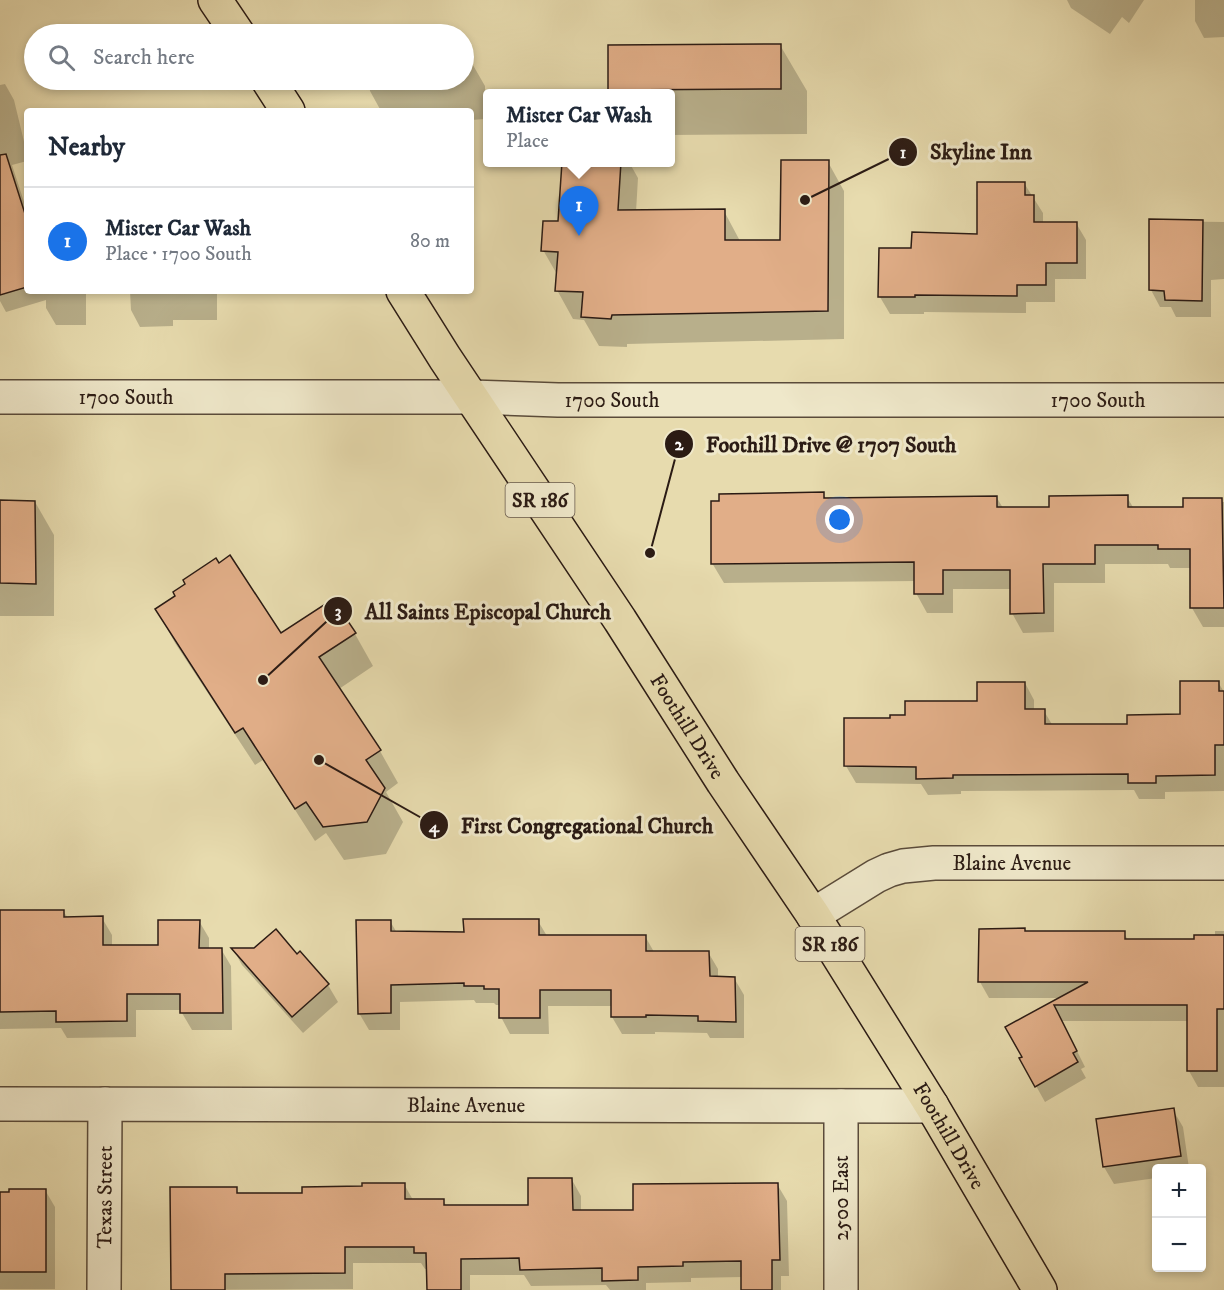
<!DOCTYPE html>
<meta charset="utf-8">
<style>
:root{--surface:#fff;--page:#f6f6f7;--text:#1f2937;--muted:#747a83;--line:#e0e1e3;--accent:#1a73e8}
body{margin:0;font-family:"IM FELL DW Pica",serif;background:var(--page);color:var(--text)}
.controls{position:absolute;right:18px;bottom:18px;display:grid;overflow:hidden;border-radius:6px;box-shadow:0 3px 9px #0003}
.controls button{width:54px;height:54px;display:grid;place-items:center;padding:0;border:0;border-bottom:2px solid var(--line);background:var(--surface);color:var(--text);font:30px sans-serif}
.you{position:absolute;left:840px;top:520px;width:21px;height:21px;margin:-15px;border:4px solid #fff;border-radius:50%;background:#1a73e8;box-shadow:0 0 0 9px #1a73e833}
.badge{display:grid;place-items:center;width:39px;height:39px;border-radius:50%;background:var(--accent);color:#fff;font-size:20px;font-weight:700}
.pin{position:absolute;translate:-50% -50px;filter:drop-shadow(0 2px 3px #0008)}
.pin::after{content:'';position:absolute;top:32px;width:21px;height:18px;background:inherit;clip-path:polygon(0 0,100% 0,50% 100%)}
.popup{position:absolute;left:483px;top:89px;width:192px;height:78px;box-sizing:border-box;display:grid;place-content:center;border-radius:6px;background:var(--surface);filter:drop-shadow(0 2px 4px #0005);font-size:20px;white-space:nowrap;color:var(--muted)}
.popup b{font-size:22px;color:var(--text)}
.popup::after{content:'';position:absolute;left:50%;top:100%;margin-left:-12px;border:12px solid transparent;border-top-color:var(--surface)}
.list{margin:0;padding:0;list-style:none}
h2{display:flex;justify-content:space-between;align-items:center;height:78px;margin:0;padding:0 24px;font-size:26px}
h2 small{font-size:20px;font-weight:400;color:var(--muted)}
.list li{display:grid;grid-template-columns:39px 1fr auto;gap:18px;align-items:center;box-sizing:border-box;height:108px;padding:0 24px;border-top:2px solid var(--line)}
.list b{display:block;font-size:22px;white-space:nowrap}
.list p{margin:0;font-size:20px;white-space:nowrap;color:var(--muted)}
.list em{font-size:20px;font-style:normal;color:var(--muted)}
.icon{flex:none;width:33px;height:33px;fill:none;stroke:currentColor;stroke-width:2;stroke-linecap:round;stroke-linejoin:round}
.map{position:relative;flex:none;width:1224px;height:1290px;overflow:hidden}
.search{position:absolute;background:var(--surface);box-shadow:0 3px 9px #0003;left:24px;top:24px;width:450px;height:66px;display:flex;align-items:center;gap:15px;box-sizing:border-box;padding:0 21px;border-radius:33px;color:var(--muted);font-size:22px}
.panel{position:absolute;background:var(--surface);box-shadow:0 3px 9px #0003;left:24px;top:108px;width:450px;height:186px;border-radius:6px}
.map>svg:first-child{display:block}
.shadow{fill:#0003}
.building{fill:#e1ae88;stroke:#2b1b14;stroke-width:1.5}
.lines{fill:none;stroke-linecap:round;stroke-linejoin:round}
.minor-casing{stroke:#5a4b3a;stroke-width:36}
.major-casing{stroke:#2b1b14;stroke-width:36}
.minor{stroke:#efe8ca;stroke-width:33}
.major{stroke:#e7dbae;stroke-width:33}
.labels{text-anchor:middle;stroke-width:6;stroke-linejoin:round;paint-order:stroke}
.shield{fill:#efe8ca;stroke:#66584b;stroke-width:1.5}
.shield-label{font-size:20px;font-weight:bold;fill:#2b1b14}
.street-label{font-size:21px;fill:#2b1b14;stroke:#efe8ca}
.leader{fill:none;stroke:#2b1b14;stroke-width:2}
.callout-dot{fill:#2b1b14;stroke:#efe8ca;stroke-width:2}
.mark-label{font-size:18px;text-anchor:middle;font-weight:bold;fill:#fff}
.callout-label{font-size:22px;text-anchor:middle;font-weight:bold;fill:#2b1b14;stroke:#efe8ca;stroke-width:6;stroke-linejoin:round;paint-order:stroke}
</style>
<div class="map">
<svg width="1224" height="1290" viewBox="0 0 1224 1290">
<rect width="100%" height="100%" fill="#e7dbae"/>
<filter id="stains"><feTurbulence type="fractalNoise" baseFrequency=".00333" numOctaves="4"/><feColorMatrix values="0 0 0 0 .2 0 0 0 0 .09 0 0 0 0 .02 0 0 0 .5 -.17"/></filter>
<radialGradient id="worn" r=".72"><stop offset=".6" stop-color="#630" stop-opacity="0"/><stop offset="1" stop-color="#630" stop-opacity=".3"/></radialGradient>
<g class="shadow">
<path d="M1067,0H1144L1129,23L1122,17L1110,34L1071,8Z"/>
<path d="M1195,0H1224V37L1204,38L1195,21Z"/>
<path d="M780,45L807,91V134L670,135V94H612L609,90Z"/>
<path d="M464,53H466L485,86V119L471,120V111H381L370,91L368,80H464Z"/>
<path d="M5,84L14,100L27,154V161L12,165L27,211V291H86V325H56L46,308V300L6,312L0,301V85Z"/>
<path d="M563,162H629L638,178L636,212L724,211L740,241H782L828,162L844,191V339L627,344V347L599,346L584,320L573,319L557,290L558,276L543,250L560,223Z"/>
<path d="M1024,183L1043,213V224L1076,223L1086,240V279H1055V302H1026V313L924,312V314H890L880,297V250H913L978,235Z"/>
<path d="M1150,221L1224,222V279L1211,280V317H1176L1171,307H1160L1151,290Z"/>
<path d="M130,291H217V320H173V326L140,327L131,310Z"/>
<path d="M823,494L826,499L997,498L1003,508H1051L1127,497L1134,509H1185L1221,499L1222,502H1224V627H1203L1192,608V568H1170L1168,564H1105V583H1054V632L1023,633L1012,613L1011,589H953V613H927L916,593V581L724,583L712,563Z"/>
<path d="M0,502H35L54,535V616H0Z"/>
<path d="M157,610L280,635L355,634L373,666L339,689L380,751L398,783L386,792L403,822L386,854L344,860L326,833L315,841L263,760L255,765L175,643Z"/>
<path d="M1218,682L1224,692V791L1165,792V799H1139L1134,790L961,791V794L928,795L921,784L856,783L846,766V720H891L979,702L1025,683L1034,700V711H1044L1053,726L1129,725L1181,716Z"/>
<path d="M63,911L68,918H102L112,935V946H159L199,921L209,938V949H221L231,966L232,1030H192L182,1013V1010H136V1037L67,1038L61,1028L0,1029V912Z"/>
<path d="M390,921L397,933L465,934L538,921L547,936H645L654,952H708L718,969V978H734L744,995V1038H710L707,1033L655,1032V1034H622L612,1017V1006H548L549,1034H510L501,1017L500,1005H496L494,1003H476L474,1000L400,1002V1030H369L359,1013Z"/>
<path d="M1025,930L1026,933H1124L1128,940H1195L1215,937V931H1224V1087H1198L1189,1071V1021H1062L1085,1067L1081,1069L1086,1078L1045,1102L1021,1059L1024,1057L1007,1027L1062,998H989L980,982Z"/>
<path d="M233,949L297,956L328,985L338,1002L303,1033L242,965Z"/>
<path d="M1173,1110L1183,1127L1189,1168H1156V1178L1114,1184L1104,1167Z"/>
<path d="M572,1180L581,1196V1212H634L777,1184L787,1201L789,1276H781V1290H742V1277L691,1278V1282L646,1283V1290H610L606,1285L531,1286L524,1275H470V1290H428V1269H425L421,1263H353V1289L173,1290L236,1189L239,1195H303L363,1187L404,1184L413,1200H443L447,1207H529Z"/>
<path d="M45,1190L55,1207V1289H0V1193Z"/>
</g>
<g class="building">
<path d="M781,44V89L608,90V45Z"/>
<path d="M6,154L27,220V287L0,295V155Z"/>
<path d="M781,160H829L828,311L612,315L611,319L581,317L583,292L555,291L558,252L541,251L543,221H558L562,162H621L618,210L725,209V240H780Z"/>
<path d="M977,182H1025V195H1034V222H1077V263H1046V285H1017V296L915,295V297H878L879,248H911L912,232L977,234Z"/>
<path d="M1149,219L1203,220L1202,301L1165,300L1164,291L1149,290Z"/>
<path d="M824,492V498L997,496V507H1049V496L1128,495V507H1183V498H1222L1224,608H1190V549H1158V545H1095V564H1043L1044,613L1010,614V570H943V594H914V562L711,564V501H719V494Z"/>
<path d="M0,500L35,501L36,584L0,583Z"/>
<path d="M230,555L281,633L333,599L356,633L319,657L381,750L366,760L385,788L367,822L323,827L306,802L295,809L243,728L235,733L155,609L175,596L173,592L185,584L183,580L216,558L219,563Z"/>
<path d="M1180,681H1219V691H1224V745H1215V775L1156,776V783H1128V774L953,775V778L916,779V767L844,766V718H890V715H905V701H977V682H1025V709H1045V724H1127V715L1180,714Z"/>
<path d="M0,910H64V917L103,916V945H158V920H200L199,948H222L223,1013H180V994H127V1021L56,1022V1011L0,1012Z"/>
<path d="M463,919H539V935H646V951H709L710,976L735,977L736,1022L698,1021V1016L646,1015V1017H611V990H540V1018H499V989H484V986H464V983L391,985V1013L358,1014L356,920H391V931L464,932Z"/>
<path d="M1025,928V931H1125V939H1194V935H1224V1009H1217V1071H1187V1005H1054L1077,1051L1073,1053L1078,1062L1035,1087L1019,1058L1022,1057L1005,1027L1088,982H978L979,929Z"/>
<path d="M276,929L297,954L300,951L329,984L292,1017L231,948H254Z"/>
<path d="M1174,1108L1181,1156L1103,1167L1096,1119Z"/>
<path d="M528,1178H572L573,1210H633V1184L778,1183L780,1260H772V1290H741V1261L683,1262V1266L638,1267V1280L602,1281V1268L520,1270L519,1258L461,1259V1290H427L426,1253H414V1247H345V1273L225,1274V1290H171L170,1187H237V1193H302V1187L362,1186V1183H405V1199H444V1205H528Z"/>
<path d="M9,1189H46V1272H0V1192H9Z"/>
</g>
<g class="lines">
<g class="minor-casing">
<g id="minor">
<path id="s1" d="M0,397H471L558,400H1224"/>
<path id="s2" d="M813,915L876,876L889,870L903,866L934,863H1224"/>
<path id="s3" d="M0,1104L932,1106"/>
<path id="s4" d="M104,1290L105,1104"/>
<path d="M841,1290V1106"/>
</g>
</g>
<g class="major-casing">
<g id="major">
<path d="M215,0L238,34"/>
<path d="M268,80L288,111"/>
<path id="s5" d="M403,291L445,358L620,620L723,782L813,915L932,1106L1040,1290"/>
</g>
</g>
<use href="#minor" class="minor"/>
<use href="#major" class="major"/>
</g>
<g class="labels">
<g class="shield">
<rect x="505.5" y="483" width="69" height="34" rx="4.5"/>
<rect x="795.5" y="927" width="69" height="34" rx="4.5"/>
</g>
<g class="shield-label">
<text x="540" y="507">SR 186</text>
<text x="830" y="951">SR 186</text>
</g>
<g class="street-label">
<text dy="7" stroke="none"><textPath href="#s1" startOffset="126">1700 South</textPath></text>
<text dy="7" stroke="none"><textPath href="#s1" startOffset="612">1700 South</textPath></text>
<text dy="7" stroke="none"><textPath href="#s1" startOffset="1098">1700 South</textPath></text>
<text dy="7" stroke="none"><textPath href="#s5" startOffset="520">Foothill Drive</textPath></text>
<text dy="7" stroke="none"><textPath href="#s2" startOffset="212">Blaine Avenue</textPath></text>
<text dy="7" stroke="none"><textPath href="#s3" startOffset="466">Blaine Avenue</textPath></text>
<text dy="7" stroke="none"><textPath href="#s5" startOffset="1006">Foothill Drive</textPath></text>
<text dy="7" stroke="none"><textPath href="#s4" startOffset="93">Texas Street</textPath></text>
<text transform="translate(841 1198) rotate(-90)" y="7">2500 East</text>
</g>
</g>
<path class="leader" d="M805 200L903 152M650 553L679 444M263 680L338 611M319 760L434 825"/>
<g class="callout-dot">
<circle cx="805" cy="200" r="6"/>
<circle cx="650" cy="553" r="6"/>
<circle cx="263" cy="680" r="6"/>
<circle cx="319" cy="760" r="6"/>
<circle cx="903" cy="152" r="15"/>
<circle cx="679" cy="444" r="15"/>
<circle cx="338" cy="611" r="15"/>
<circle cx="434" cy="825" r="15"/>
</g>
<g class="mark-label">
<text x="903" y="158">1</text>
<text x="679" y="450">2</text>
<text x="338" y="617">3</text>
<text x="434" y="832">4</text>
</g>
<g class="callout-label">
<text x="981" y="159">Skyline Inn</text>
<text x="831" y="452">Foothill Drive @ 1707 South</text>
<text x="488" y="619">All Saints Episcopal Church</text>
<text x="587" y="833">First Congregational Church</text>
</g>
<rect width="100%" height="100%" filter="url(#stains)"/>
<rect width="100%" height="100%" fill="url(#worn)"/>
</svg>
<div class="controls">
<button>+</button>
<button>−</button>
</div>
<div class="you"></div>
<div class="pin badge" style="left:579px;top:236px">1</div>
<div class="popup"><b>Mister Car Wash</b>Place</div>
<div class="search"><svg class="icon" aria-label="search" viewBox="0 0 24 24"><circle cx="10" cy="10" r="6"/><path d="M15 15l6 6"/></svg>Search here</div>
<section class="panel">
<h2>Nearby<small></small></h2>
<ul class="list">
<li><span class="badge">1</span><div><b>Mister Car Wash</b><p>Place · 1700 South</p></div><em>80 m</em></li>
</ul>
</section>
</div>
